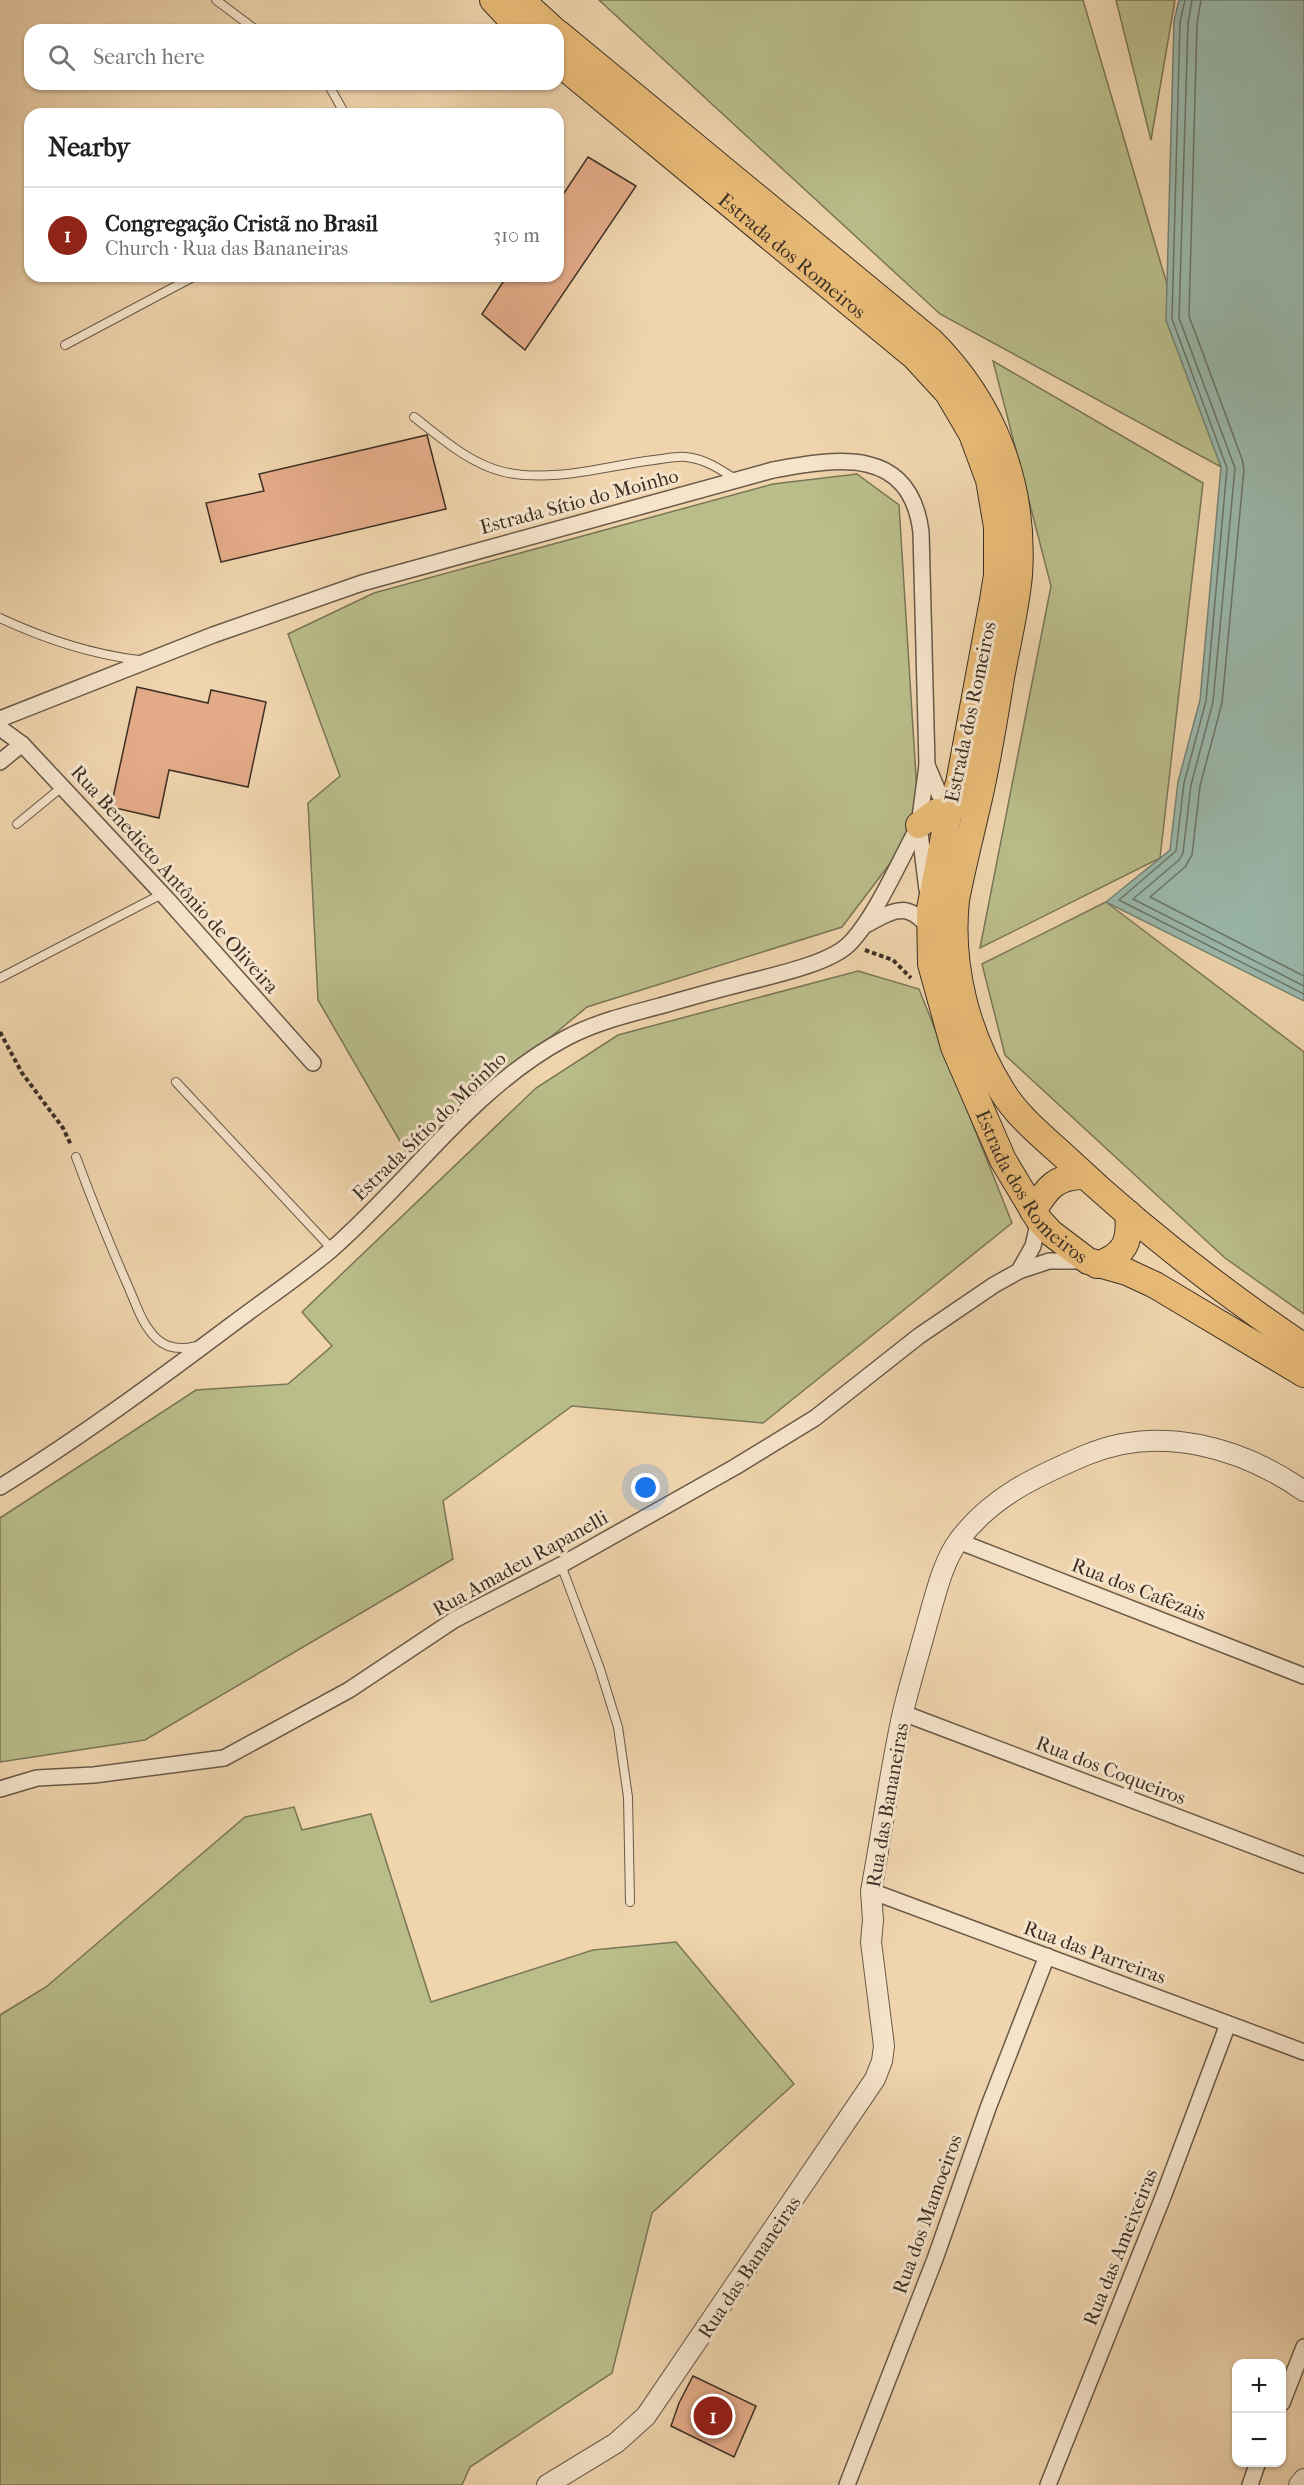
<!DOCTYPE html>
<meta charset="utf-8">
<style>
:root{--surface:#fff;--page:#f2f2f2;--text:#202124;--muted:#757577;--line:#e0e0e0;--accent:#8f2418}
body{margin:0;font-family:"IM FELL French Canon",serif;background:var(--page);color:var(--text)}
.controls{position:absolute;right:18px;bottom:18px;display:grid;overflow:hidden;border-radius:12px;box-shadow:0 2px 4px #0004}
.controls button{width:54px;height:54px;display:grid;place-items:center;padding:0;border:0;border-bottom:2px solid var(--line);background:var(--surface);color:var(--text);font:30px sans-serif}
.you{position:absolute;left:646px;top:1488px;width:21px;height:21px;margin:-15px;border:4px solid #fff;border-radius:50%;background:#1a73e8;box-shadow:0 0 0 9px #1a73e833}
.badge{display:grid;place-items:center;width:39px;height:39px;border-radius:50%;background:var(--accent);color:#fff;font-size:20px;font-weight:700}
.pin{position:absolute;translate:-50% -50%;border:3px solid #fff;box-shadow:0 2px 6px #0006}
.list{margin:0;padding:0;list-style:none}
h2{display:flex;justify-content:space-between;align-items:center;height:78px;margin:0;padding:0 24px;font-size:26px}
h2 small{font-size:20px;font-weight:400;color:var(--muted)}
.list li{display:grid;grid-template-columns:39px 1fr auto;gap:18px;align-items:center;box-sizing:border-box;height:96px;padding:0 24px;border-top:2px solid var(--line)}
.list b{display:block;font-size:22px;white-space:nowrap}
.list p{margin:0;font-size:20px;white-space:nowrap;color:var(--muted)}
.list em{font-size:20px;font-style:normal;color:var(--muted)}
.icon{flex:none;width:33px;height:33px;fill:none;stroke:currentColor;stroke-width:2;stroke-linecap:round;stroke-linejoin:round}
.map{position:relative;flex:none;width:1304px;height:2485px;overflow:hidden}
.search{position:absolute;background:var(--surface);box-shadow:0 2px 4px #0004;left:24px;top:24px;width:540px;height:66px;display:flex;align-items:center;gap:15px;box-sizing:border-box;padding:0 21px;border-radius:18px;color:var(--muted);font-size:22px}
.panel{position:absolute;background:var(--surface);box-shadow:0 2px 4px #0004;left:24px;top:108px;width:540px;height:174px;border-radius:18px}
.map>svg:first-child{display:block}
.green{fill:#b9bd8a;stroke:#7a7658;stroke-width:1.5}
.water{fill:#9ab8ab;stroke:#748276;stroke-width:1.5}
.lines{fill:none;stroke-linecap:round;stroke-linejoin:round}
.shore{stroke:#6b7468;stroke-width:1.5}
.building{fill:#e4ab88;stroke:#3c3026;stroke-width:1.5}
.service-casing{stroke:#695948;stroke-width:10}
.minor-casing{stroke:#695948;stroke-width:18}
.tertiary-casing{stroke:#695948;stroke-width:22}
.primary-casing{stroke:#3c3026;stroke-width:28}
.path{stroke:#3c3026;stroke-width:4;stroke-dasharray:4.5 3;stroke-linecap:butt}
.service{stroke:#f5e3ca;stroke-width:8}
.minor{stroke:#f5e3ca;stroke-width:15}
.tertiary{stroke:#f5e3ca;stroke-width:20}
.primary{stroke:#e8ba76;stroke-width:26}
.labels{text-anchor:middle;stroke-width:6;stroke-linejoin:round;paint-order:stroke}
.street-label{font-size:20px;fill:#3c3026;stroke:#f5e3ca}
</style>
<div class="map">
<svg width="1304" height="2485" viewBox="0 0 1304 2485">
<rect width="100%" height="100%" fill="#efd4ad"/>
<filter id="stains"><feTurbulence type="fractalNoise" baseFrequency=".00333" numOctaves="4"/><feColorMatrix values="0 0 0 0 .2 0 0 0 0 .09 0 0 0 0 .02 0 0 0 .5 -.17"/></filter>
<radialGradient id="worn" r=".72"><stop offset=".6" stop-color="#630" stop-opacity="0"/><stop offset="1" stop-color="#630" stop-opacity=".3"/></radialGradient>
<g class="green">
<path d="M599,0H1083L1221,467L940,314Z"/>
<path d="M1116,0H1175L1151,140Z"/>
<path d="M993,361L1203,483L1160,858L980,948L1051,586Z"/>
<path d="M857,474L899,505L919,825L842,927L587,1007L408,1155L318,1000L308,803L340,776L288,634L374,593L773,484Z"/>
<path d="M1106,902L1304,1052V1314L1225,1258L1005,1055L982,964Z"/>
<path d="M858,971L919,989L1012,1223L763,1423L572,1406L443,1501L453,1559L145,1740L0,1762V1518L196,1390L288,1384L332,1346L302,1312L536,1088L618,1035Z"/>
<path d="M294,1807L302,1830L371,1814L431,2002L593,1950L676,1942L794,2084L652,2213L612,2373L470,2467L462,2485H0V2015L46,1987L245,1817Z"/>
</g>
<path class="water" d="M1179,0H1304V1001L1106,902L1170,850L1178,782L1200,700L1221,467L1166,320L1174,21Z"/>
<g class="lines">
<g class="shore">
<path d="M1185,0L1180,22L1172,319L1227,468L1206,701L1184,783L1176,851L1119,900L1304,994"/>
<path d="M1192,0L1188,23L1179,318L1235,468L1213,702L1191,785L1183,853L1179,860L1133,899L1304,986"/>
<path d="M1201,0L1197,24L1189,316L1242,459L1244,469L1222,703L1200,786L1192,855L1185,867L1150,897L1304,976"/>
</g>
</g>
<g class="building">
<path d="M588,157L636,186L525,350L482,314L507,276H558V202Z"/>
<path d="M427,435L446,509L221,562L206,503L264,491L259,474Z"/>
<path d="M137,687L208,703L211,690L266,702L248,787L169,770L159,818L111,807Z"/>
<path d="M693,2376L756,2406L734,2457L671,2426L679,2403Z"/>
</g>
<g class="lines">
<g class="service-casing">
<g id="service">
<path d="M216,0L256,30"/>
<path d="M328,84L345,114"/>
<path d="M65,345L195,276"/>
<path d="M414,417C441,438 470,464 504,472C554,483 604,466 654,460C664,459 675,456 686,457C705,459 720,469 735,479"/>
<path d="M0,618C45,639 90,654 139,660"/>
<path d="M17,824L62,787"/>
<path d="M0,978L162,894"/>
<path d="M176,1082L332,1249"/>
<path d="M76,1157C92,1200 109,1243 128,1286C136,1304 142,1325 157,1339C168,1349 181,1350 196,1346"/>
<path d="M561,1565L599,1666L618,1727L628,1797L630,1902"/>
</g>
</g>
<g class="minor-casing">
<g id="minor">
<path d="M0,719L213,635L362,583L773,470C838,458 910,446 921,532L927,765L919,825L927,890"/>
<path d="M0,728L22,744L167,899L313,1063"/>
<path d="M0,762L22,744"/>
<path d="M927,765L948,815"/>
<path d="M864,926C892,911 908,899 930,930"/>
<path d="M1019,1271L1033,1246L1039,1220"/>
<path d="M0,1487C81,1437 158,1380 234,1323C267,1298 302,1275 332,1249C411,1180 472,1088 566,1038C594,1023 629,1014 660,1006C688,998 716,990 744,983C771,976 828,964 848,945C874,920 901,858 919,825"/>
<path d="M958,1541L1304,1676"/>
<path d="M903,1713L1304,1865"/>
<path d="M0,1789L37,1778L94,1775L224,1758L349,1690L454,1620L561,1565L735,1467L815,1418L919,1336L994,1285L1019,1271L1049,1261H1085"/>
<path d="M871,1891L1304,2052"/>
<path d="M1282,2403L1304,2347"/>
<path d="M847,2485L935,2259L988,2108L1047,1956"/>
<path d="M1048,2485L1163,2197L1228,2024"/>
<path d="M1250,2485L1258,2462"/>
</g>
</g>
<g class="tertiary-casing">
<g id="tertiary">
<path d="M547,2485L616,2443L646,2416L875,2079L882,2061L884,2046L871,1942L873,1920L871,1891C882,1832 890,1771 903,1712C910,1683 919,1654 927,1624C935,1597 942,1563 959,1540C992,1496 1037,1476 1086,1455C1159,1424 1241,1447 1304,1491"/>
<path d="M1299,2485L1304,2479"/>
</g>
</g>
<g class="primary-casing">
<g id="primary">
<path d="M493,0L521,30"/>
<path d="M521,0L554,30"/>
<path d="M558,33L931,341C994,404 1025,485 1019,575C1016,609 1007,644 1001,678C995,715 989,752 981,789C973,826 963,863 956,900C949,966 967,1035 1002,1091C1018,1117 1043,1137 1065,1157C1139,1227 1220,1290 1304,1347"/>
<path id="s1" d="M558,62L915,357L948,393L972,434L989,480L997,527V575L993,600L959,783L948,816L930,909L931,964L954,1047L1003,1160L1039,1220L1051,1233L1088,1261L1127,1272L1155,1285L1304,1374"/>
<path d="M919,825L936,812L948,816"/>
<path d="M1033,1211C1047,1188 1056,1176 1084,1176"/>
<path d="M1097,1265C1125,1255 1131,1242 1128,1213"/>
</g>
</g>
<g class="path">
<path d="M865,950L893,960L911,978"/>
<path d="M0,1032L22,1073L63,1128L71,1145"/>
</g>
<use href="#service" class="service"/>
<use href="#minor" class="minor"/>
<use href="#tertiary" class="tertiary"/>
<use href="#primary" class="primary"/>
</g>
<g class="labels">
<g class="street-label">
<text dy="7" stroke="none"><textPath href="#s1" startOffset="304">Estrada dos Romeiros</textPath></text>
<text transform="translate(579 501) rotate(-15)" y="7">Estrada Sítio do Moinho</text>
<text transform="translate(970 712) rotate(-78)" y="7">Estrada dos Romeiros</text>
<text transform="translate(175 879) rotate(48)" y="7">Rua Benedicto Antônio de Oliveira</text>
<text transform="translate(429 1126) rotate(-44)" y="7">Estrada Sítio do Moinho</text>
<text dy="7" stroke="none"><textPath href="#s1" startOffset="1348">Estrada dos Romeiros</textPath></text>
<text transform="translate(520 1563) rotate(-29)" y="7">Rua Amadeu Rapanelli</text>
<text transform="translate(1139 1589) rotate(21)" y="7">Rua dos Cafezais</text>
<text transform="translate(1111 1770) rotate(21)" y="7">Rua dos Coqueiros</text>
<text transform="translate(887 1805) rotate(-80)" y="7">Rua das Bananeiras</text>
<text transform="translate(1095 1952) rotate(20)" y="7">Rua das Parreiras</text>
<text transform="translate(927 2214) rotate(-70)" y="7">Rua dos Mamoeiros</text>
<text transform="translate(1120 2247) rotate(-68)" y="7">Rua das Ameixeiras</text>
<text transform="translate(749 2267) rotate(-56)" y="7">Rua das Bananeiras</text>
</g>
</g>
<rect width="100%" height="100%" filter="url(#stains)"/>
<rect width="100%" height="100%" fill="url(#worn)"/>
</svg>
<div class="controls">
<button>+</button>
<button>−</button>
</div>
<div class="you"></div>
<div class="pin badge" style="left:713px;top:2416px">1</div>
<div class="search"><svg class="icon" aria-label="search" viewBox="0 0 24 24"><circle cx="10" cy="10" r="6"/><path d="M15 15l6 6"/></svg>Search here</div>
<section class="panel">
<h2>Nearby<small></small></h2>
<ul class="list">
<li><span class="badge">1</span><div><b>Congregação Cristã no Brasil</b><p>Church · Rua das Bananeiras</p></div><em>310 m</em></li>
</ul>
</section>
</div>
